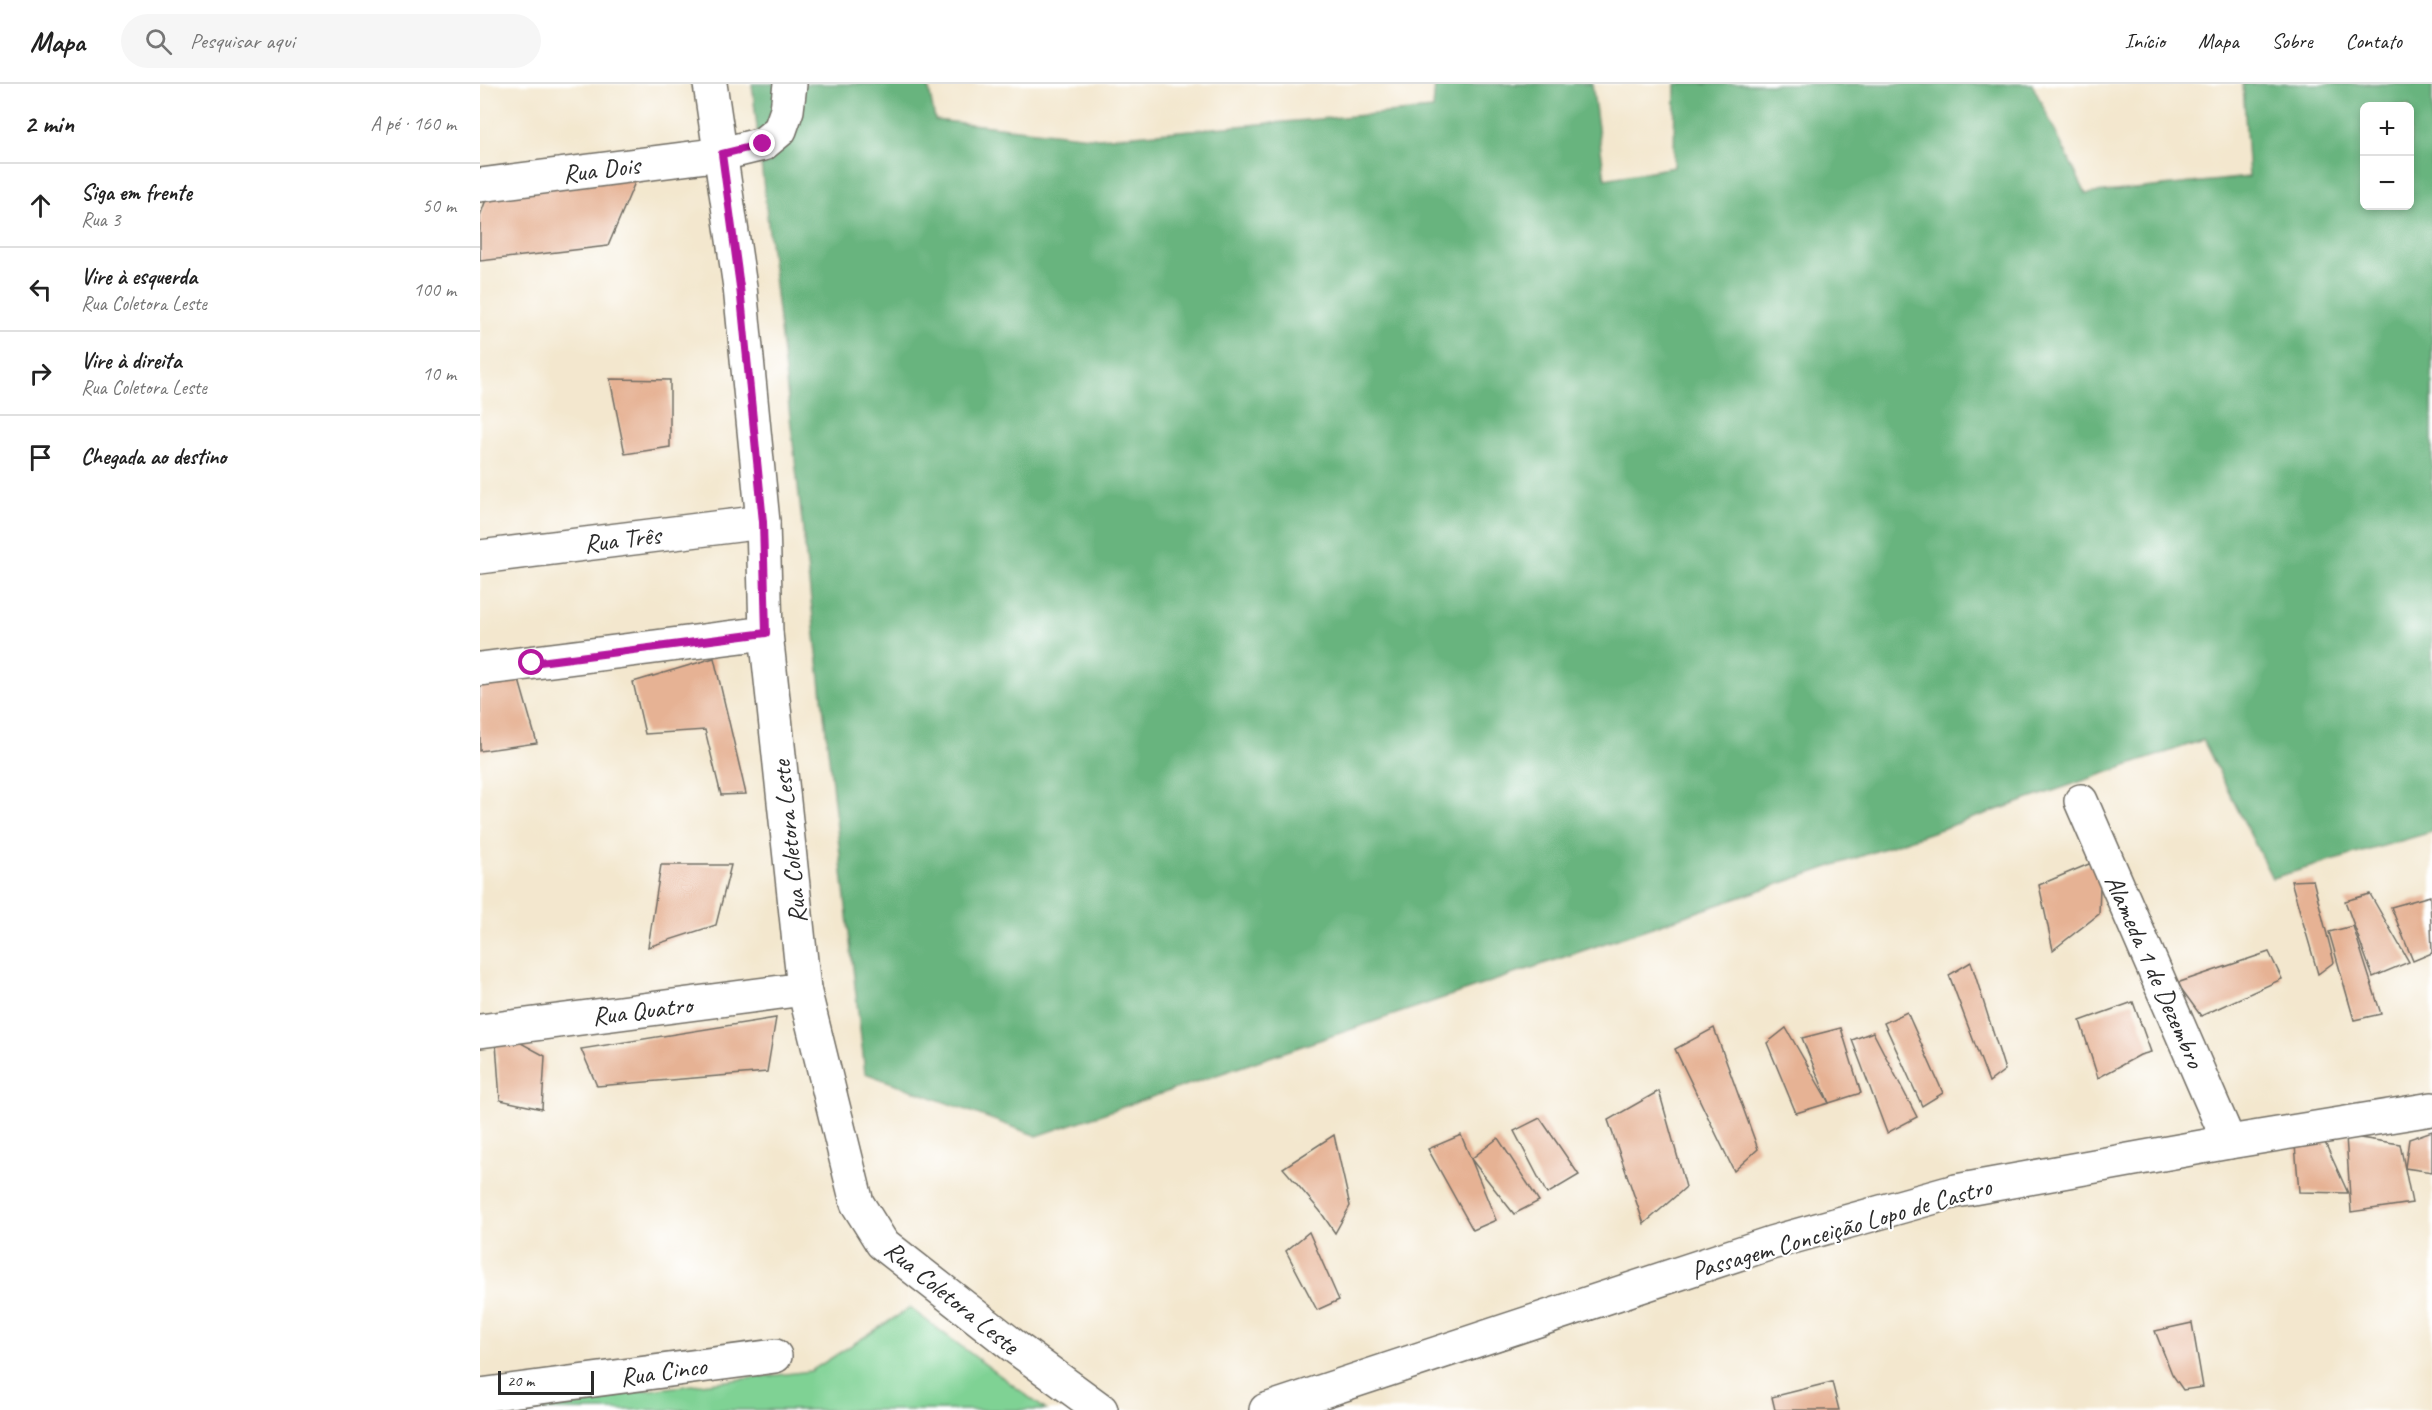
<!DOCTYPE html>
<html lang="pt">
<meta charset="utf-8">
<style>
:root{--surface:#fff;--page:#f6f6f6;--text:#222;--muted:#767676;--line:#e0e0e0}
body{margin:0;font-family:Caveat,sans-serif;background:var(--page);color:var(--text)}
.controls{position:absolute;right:18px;top:18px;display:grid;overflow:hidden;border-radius:9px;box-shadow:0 3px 9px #0003}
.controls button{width:54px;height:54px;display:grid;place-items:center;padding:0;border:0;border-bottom:2px solid var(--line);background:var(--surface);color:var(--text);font:30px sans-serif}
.scale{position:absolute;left:18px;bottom:15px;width:96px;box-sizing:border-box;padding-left:6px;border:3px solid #2b2b2b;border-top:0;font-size:16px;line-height:21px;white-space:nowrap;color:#2b2b2b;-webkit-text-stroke:4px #fff;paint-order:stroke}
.stop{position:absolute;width:18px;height:18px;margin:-14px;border:4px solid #b5179e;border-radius:50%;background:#fff}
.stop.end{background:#b5179e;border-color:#fff;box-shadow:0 2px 6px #0008}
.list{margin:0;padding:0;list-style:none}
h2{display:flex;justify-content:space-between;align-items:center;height:78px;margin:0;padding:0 24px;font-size:26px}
h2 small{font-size:20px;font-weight:400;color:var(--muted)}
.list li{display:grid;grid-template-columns:39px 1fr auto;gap:18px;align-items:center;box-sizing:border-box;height:84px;padding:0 24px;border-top:2px solid var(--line)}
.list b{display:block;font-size:22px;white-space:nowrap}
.list p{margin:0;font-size:20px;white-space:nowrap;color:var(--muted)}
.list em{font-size:20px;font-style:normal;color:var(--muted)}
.icon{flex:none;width:33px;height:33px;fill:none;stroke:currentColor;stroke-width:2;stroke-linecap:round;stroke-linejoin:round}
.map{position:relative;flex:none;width:1952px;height:1326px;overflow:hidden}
header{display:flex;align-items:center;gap:36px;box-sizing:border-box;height:84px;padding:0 30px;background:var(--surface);border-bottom:2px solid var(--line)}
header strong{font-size:28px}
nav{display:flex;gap:33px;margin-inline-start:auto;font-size:21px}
.search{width:420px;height:54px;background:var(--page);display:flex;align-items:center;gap:15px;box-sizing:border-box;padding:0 21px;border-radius:33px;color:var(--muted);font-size:22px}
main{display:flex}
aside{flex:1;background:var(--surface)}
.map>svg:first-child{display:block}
.green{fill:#7fd294;stroke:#557e60;stroke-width:1.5}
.forest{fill:#67b47e;stroke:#497054;stroke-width:1.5;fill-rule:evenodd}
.building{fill:#e6b294}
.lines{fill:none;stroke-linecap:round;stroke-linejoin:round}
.minor-casing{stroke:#716d64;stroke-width:36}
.minor{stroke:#fff;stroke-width:33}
.route{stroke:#b5179e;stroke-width:8}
.labels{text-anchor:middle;stroke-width:4.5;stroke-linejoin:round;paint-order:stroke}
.street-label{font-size:26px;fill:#2b2b2b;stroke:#fff}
</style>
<header>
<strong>Mapa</strong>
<div class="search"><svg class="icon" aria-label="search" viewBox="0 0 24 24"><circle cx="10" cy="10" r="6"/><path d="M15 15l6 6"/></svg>Pesquisar aqui</div>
<nav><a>Início</a><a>Mapa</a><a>Sobre</a><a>Contato</a></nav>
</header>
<main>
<aside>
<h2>2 min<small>A pé · 160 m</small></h2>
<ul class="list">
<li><svg class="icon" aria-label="ahead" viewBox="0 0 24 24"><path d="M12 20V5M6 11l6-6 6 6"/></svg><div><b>Siga em frente</b><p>Rua 3</p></div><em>50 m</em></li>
<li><svg class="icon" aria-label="left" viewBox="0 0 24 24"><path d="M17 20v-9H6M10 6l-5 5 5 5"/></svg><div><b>Vire à esquerda</b><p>Rua Coletora Leste</p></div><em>100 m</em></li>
<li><svg class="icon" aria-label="right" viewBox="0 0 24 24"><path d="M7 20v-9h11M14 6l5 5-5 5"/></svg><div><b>Vire à direita</b><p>Rua Coletora Leste</p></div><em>10 m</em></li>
<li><svg class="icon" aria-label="arrive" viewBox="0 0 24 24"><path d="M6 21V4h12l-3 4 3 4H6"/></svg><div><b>Chegada ao destino</b></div></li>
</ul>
</aside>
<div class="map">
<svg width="1952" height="1326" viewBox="0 0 1952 1326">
<rect width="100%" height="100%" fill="#fff"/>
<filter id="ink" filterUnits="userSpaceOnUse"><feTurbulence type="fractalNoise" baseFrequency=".0167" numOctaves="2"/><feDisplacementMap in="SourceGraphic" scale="12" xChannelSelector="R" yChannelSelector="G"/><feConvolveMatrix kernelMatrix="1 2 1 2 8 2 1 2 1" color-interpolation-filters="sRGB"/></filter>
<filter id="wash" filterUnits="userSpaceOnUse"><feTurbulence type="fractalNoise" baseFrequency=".008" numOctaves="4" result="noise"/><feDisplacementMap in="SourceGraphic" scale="24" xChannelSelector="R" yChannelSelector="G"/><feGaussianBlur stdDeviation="1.35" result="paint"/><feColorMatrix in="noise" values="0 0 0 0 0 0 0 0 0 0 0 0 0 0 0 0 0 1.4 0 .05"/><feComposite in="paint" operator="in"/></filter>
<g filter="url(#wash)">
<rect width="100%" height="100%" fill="#f3e7ce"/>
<path class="green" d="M430,1224L566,1326H0L331,1287Z"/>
<path class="forest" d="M272,0H448L455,36L619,54L953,25L955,0H1112L1125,95L1194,83L1195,0H1552L1606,110L1769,93L1763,0H1952V748L1792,794L1723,656L557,1052L385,989ZM1884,22H1930V122H1884Z"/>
<g id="blocks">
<g class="building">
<path d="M158,91L128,162L0,177V132L7,113Z"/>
<path d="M130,295L190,296V363L145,370Z"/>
<path d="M234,574L266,710L241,711L225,646L165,650L153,598Z"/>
<path d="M39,596L57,659L0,667V601Z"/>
<path d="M1621,775L1619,830L1573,866L1559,801Z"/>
<path d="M181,781H251L236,841L168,863Z"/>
<path d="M1833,796L1854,878L1838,890L1811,797Z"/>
<path d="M1890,810L1929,878L1893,893L1865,817Z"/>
<path d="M1950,812L1952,869L1933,877L1911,823Z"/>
<path d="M1873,842L1901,930L1874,936L1849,848Z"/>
<path d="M1789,868L1802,895L1721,932L1697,899Z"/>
<path d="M1491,878L1525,986L1509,998L1469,891Z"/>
<path d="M1653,918L1671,968L1660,971L1618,994L1600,937Z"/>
<path d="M1427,928L1463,1009L1442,1022L1404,939Z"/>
<path d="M296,934L287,988L117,1002L101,965Z"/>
<path d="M1234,944L1278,1065L1254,1087L1195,965Z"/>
<path d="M1306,944L1349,1019L1316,1029L1287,959Z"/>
<path d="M1361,944L1381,1009L1349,1019L1322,954Z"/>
<path d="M15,945L65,972L62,1025L20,1016Z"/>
<path d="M1393,948L1437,1033L1407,1049L1372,956Z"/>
<path d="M1179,1007L1206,1103L1164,1140L1128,1036Z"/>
<path d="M1060,1034L1099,1091L1067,1110L1034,1047Z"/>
<path d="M1952,1047V1088L1925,1084L1929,1055Z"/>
<path d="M854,1051L870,1122L855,1149L840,1127L803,1084Z"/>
<path d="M981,1051L991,1075L1018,1054L1059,1117L1034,1130L991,1075L1016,1136L993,1146L948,1065Z"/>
<path d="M1842,1052L1868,1109L1819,1108L1815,1061Z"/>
<path d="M1866,1052L1920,1060L1932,1119L1871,1128Z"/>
<path d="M829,1148L859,1216L837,1226L806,1167Z"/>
<path d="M1712,1239L1723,1303L1703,1306L1692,1290L1675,1247Z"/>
<path d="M1352,1298L1359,1326H1295L1292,1313Z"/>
</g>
</g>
</g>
<g filter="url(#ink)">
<use href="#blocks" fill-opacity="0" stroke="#716d64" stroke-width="1.5"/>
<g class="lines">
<g class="minor-casing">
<g id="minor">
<path d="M230,0L260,203L283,438L286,549L324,905L377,1119L402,1159L535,1263L621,1326"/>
<path d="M0,101L242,70L283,60L300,46L307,26L310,0"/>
<path d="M0,473L283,438"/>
<path d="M0,585L286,549"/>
<path d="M1601,717L1749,1058"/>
<path d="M0,947L324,905"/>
<path d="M0,1311L295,1272"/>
<path d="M786,1326L1291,1159L1476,1107L1749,1058L1952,1025"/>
</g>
</g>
<use href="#minor" class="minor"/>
</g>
</g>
<g class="lines" filter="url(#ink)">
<path class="route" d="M52,579L286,549L283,438L260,203L242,70L283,60"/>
</g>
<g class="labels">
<g class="street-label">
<text transform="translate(121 85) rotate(-7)" y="9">Rua Dois</text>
<text transform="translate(142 455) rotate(-7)" y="9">Rua Três</text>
<text transform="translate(309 758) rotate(-96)" y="9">Rua Coletora Leste</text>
<text transform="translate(1675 887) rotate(66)" y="9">Alameda 1 de Dezembro</text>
<text transform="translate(162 926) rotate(-7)" y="9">Rua Quatro</text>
<text transform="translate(1361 1144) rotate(-16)" y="9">Passagem Conceição Lopo de Castro</text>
<text transform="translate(472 1213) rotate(39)" y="9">Rua Coletora Leste</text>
<text transform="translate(183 1287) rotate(-8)" y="9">Rua Cinco</text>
</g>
</g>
</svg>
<div class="controls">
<button>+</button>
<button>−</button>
</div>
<div class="scale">20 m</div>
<div class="stop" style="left:52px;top:579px"></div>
<div class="stop end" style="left:283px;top:60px"></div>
</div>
</main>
